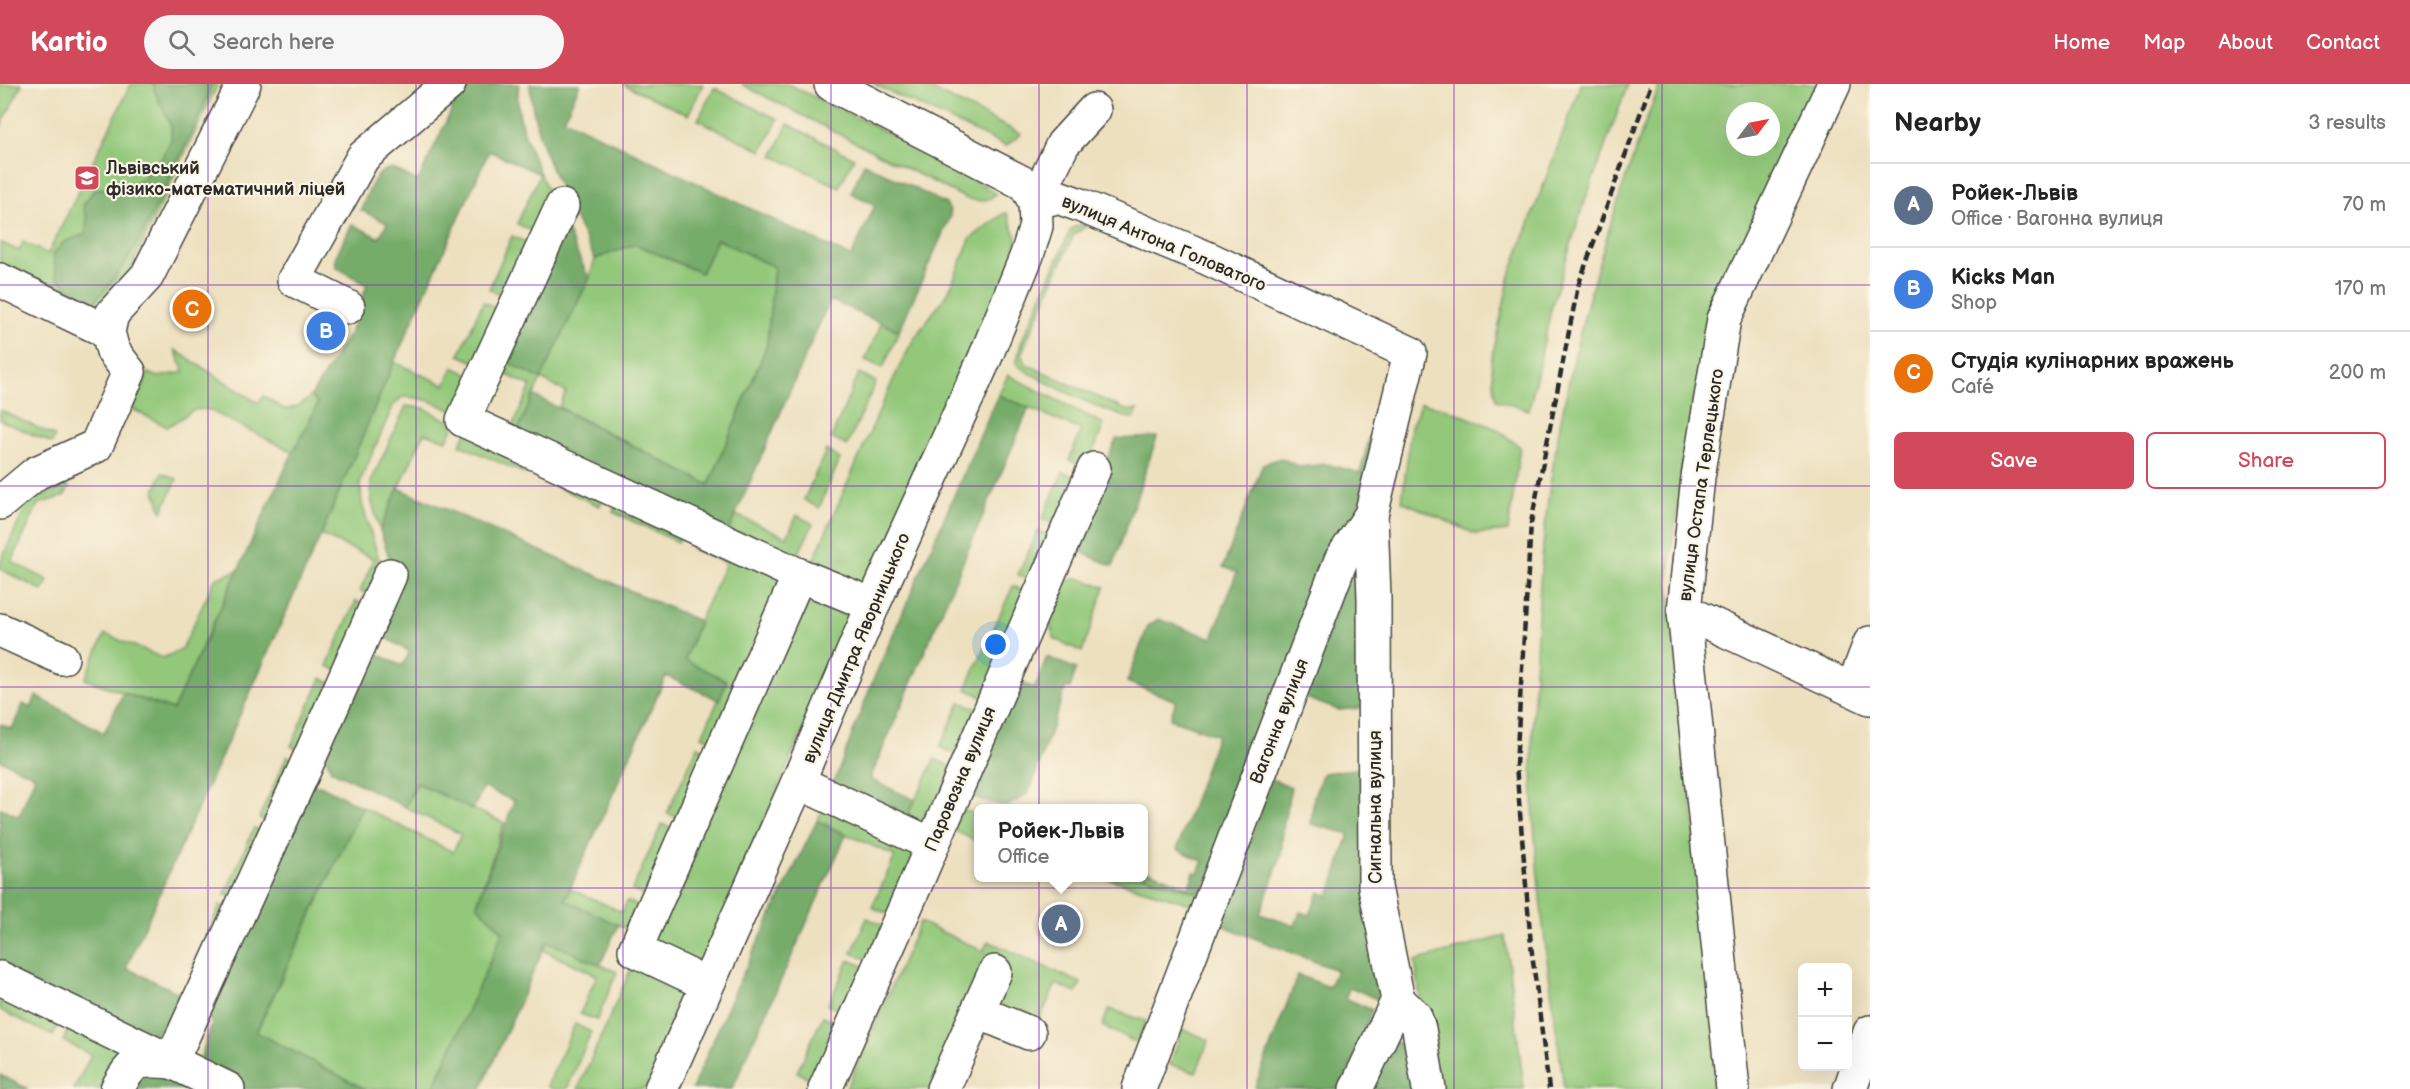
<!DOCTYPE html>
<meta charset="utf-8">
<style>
:root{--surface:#fff;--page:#f6f6f6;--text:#222;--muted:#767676;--line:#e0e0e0;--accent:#d1495b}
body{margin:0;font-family:"Balsamiq Sans",sans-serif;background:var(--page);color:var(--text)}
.controls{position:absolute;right:18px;bottom:18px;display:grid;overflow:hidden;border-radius:9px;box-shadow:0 6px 24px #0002}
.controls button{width:54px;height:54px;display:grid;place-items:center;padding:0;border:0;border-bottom:2px solid var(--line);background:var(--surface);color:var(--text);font:30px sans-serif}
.compass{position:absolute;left:1726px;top:18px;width:54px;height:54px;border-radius:50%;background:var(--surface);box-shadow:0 6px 24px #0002;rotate:58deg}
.you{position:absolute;left:996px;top:561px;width:21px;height:21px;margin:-15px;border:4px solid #fff;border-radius:50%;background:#1a73e8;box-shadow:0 0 0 9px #1a73e833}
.badge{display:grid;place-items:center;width:39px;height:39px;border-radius:50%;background:var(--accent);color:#fff;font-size:20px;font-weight:700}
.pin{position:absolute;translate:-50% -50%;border:3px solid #fff;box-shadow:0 2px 6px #0006}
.popup{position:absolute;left:974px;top:720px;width:174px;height:78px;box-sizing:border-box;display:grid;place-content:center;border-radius:9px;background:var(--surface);filter:drop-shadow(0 2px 4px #0005);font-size:20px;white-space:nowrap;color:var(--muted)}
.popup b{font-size:22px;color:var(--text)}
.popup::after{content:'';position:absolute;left:50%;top:100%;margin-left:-12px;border:12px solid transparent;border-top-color:var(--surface)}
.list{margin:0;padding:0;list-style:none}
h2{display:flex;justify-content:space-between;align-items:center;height:78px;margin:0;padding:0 24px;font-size:26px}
h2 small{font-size:20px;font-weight:400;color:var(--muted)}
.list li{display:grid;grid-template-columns:39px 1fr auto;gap:18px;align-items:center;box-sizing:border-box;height:84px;padding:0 24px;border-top:2px solid var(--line)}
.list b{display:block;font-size:22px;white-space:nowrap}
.list p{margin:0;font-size:20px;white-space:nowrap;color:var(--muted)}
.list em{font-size:20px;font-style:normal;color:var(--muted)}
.actions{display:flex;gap:12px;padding:18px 24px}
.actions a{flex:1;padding:14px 0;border:2px solid var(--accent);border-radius:9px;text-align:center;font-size:21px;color:var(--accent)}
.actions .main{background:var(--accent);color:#fff}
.icon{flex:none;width:33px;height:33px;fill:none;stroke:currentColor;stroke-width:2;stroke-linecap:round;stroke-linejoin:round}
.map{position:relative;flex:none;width:1870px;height:1005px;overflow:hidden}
header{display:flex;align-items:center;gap:36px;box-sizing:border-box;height:84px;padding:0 30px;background:var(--accent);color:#fff}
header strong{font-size:28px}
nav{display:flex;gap:33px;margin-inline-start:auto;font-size:21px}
.search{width:420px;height:54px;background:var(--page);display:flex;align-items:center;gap:15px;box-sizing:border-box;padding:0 21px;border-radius:33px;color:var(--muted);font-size:22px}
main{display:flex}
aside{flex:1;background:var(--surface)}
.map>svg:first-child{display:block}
.green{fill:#93c87a;stroke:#5f7a52;stroke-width:1.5;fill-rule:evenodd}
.forest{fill:#76ac6a;stroke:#506c4a;stroke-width:1.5}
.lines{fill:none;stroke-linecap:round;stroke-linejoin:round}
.minor-casing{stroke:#484641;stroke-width:36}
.minor{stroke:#fff;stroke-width:33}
.rail{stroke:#2b2b2b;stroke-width:4.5;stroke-dasharray:9 4.5;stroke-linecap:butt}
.grid{fill:none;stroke:#7b2cbf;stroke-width:1.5;stroke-opacity:0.55}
.labels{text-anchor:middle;stroke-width:4.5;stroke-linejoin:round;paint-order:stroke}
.poi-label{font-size:18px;font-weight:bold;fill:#2b2b2b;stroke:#fcf5e5;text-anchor:start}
.street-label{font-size:18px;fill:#2b2b2b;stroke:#fcf5e5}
</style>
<header>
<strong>Kartio</strong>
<div class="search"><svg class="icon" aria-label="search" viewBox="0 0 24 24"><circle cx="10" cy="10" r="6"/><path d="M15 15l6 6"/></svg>Search here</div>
<nav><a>Home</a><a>Map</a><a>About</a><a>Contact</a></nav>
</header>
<main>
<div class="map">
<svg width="1870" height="1005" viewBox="0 0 1870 1005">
<rect width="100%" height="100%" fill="#fcf5e5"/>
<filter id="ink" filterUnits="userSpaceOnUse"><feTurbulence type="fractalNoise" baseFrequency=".0167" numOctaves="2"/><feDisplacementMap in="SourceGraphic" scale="12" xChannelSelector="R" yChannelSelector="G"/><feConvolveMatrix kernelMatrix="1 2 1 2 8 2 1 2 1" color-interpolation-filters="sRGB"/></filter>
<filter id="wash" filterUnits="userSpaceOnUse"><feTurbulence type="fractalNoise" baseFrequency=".008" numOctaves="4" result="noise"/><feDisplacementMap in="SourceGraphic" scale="24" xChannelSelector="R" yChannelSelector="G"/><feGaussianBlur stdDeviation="1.35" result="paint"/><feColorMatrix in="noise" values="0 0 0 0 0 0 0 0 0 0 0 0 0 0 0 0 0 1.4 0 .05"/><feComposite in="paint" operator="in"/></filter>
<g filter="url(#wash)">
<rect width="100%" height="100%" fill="#ede0bf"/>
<g class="green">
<path d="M0,0H22L0,44Z"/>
<path d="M131,0H218L117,213L95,230L0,189V158L19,167L23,158L48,170Z"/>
<path d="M623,0H703L688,31Z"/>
<path d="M741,0H788L961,85L996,110C985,120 977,117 965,114Z"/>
<path d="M873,0H921L1021,50L1006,62Z"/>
<path d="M1581,0H1628L1582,125L1552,221L1529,326L1496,316L1491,278L1510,191Z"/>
<path d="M1660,0H1821L1715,229L1691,327L1668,495L1723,1005H1564C1552,910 1537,814 1533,719C1531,669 1533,619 1536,570C1539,513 1542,457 1550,401C1570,264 1610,128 1660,0ZM1735,27H1771V63H1735Z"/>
<path d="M714,4L778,35L762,67L698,36Z"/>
<path d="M788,40L854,74L839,103L773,72Z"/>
<path d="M540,90L555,122L541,151L517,140Z"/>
<path d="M1007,129L1017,154L1016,170L868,507L810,484L893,296L913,256L949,207L970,155L1003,130Z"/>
<path d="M1084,140L1087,142L1074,150L1021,270L1026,280L1126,326H1138L1134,334C1116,335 1031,292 1016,280L1021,259L1070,147L1074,143Z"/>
<path d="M512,152L536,163L511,217L489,205Z"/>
<path d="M717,155L774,183L767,261L709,401L559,323L566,308L541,295L515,353L509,350L531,302L494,285L589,195L595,175L635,160L701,189Z"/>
<path d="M483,218L506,228L482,281L459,271Z"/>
<path d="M882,238L899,247L883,284L865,276Z"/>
<path d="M175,266L258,319L264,312L284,325C296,325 302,320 311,312L318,319L293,368L207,325L194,326L167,343L132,325L148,289L158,293L184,288Z"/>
<path d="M394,278L445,301L453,283L476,294L459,330C440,321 423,312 402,313L393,322L360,398L362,420L383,489L373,512L360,507L374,475L321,451Z"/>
<path d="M859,289L876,298L847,362L831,354Z"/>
<path d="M1008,291L1104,340L1087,384L1069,376L1081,346L998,311Z"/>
<path d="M1421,319L1444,324L1497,345L1520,363L1508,447L1475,450L1402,417L1411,343Z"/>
<path d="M406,322L424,324L455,340L447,356L424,349L380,446L371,415V398Z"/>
<path d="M0,326L55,352L52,359L0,336Z"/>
<path d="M468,345L532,376L526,390L460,361Z"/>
<path d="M826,366L840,375L819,424L804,416Z"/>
<path d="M545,381L605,408L600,422L539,395Z"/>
<path d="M1063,388L1082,396L1060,443L1042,435Z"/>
<path d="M162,389L177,395L162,428L155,407Z"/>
<path d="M61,399L69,403L64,412L38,420L12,478L48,496L43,507L0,485V479L29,415L58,406Z"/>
<path d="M618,414L683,444L678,458L613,428Z"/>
<path d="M736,431L787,453L797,431L813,440L795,477L728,448Z"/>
<path d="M1038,447L1056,455L1035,499L1018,491Z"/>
<path d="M697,450L786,494L719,661L702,652L727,597L685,576L699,537L726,479L691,464Z"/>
<path d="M238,486L173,626L85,595L105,550L163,574L182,565L215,495Z"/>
<path d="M1078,494L1105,503L1082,568L1055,555L1046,532L1060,498Z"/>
<path d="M1013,502L1031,510L1010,556L992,548Z"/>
<path d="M805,507L854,524L702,886L647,856Z"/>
<path d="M356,517L368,523L338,587L327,582Z"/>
<path d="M986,560L1005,569L984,614L966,605Z"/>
<path d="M321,594L333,600L302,667L291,662Z"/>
<path d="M960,618L979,625L958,671L940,663Z"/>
<path d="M698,662L715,671L684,737L667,729Z"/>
<path d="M287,672L298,677L270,739L259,734Z"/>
<path d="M935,675L953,684L928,736L912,743L904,739Z"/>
<path d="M417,699L504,739L477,820L503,848L433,1005H365L256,949L362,723L453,768L461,750L405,723Z"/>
<path d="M826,719L917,765L892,832L872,823L895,772L817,737Z"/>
<path d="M963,726L978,731V758L949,744Z"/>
<path d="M662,740L679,748L649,814L632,806Z"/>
<path d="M254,744L265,749L235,814L225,810Z"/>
<path d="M1144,792L1202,810L1197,822L1106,794Z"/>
<path d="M571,805L622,828L627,817L643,824L633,848L565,816Z"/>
<path d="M220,821L231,825L203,887L193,883Z"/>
<path d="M867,834L887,843L871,877L852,869Z"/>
<path d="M920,838L983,867L988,857L1081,899L1076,909L1056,900L1036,943L987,922L933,1005H846Z"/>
<path d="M1505,852L1524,1005H1433L1415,877Z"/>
<path d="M547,857L617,888L597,936L580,930L597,891L544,867Z"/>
<path d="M849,876L868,884L847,930L828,921Z"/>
<path d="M632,882L682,905L685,913L646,1005H578Z"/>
<path d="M0,902L61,933L53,952L0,926Z"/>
<path d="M1109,925L1146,937L1137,959L1102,942Z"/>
<path d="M823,932L843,941L817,998L797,988Z"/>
<path d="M71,938L118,965V978L107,1005H74L91,971L63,957Z"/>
<path d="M575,940L591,948L567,1005H552L547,1002Z"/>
<path d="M1182,945L1209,956L1196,988L1170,981Z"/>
</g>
<g class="forest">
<path d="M154,0H212C201,32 185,62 171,92C150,135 129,183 95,217L79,212L57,194L53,170L64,158L85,150L87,136L83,122L94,106L136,99L158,81L171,56V42L154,6Z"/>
<path d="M464,0H519C513,32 529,61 540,90L489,67L394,278L321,451L126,884L190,914L175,946L154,957L0,888V724L19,732L35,692L0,676V640L12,645L23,620L31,624L36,612L104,649L123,609L173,626L293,368L318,320L311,312L350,249L367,201L336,183L335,174L352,140L379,154L387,139L361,126C366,114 375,83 391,85C400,86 410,94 418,97Z"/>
<path d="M530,0H580L564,35L851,173L875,121L851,109L864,79L946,120L950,127V133L899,247L830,216L728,448L515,353L533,311L709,401L767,261L774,183L717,155L701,189L635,160L595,175C569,121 533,62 530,0Z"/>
<path d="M562,136L589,195L541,295L499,274Z"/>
<path d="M998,311L1029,324L870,695L915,716L904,739L832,703L874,594Z"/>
<path d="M1379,318L1385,320L1360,419L1202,810L1144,792V785L1189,803L1194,788L1198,789L1203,777L1177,765L1217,651L1170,635L1176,617L1127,598L1148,542L1158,535L1212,554L1237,488L1223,483L1263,380L1281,374L1300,383L1326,380L1360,389Z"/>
<path d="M1157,353L1113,482L1085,470L1072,458L1116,355Z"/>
<path d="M398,404L699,537L685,576L727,597L719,616L666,592L565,816L618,841L600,881L547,857L481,1005H433L503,848L477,821L514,717L483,703L473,726L417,699L405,723L331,686L325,671L374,568L402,582L410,568L380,550L396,494L380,446Z"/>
<path d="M1351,483L1365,487L1362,624L1338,626L1303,613Z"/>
<path d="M1047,573L1076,585L1070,604L1066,603L1029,709L1006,723L963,710L1006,594L1035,604Z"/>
<path d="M1362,684L1380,887L1377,915L1350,903L1345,914L1372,926L1342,1005H1259L1255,1003L1298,891L1329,903L1336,886L1221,841L1272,695L1291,703L1284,737L1281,771L1260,830L1295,842L1300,828L1310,831L1319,808L1329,812L1349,750L1311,740L1314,712L1323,689Z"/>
<path d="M320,701L362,723L256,948L365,1005H241L198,982L212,939L205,931L310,703Z"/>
<path d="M817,737L846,751L732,1005H692L735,906Z"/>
<path d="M1390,958L1415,960L1422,1005H1369Z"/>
<path d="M152,987L194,1005H128Z"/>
<path d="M0,991L28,1005H0Z"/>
</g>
</g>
<g filter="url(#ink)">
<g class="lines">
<g class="minor-casing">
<g id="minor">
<path d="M1035,118L1058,113L1077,120L1207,174L1410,269L1371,431L1341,476L1139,1005"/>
<path d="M1035,118L1063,60L1094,26"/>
<path d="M562,122L463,336L799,491L873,521"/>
<path d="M0,196L108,248"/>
<path d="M348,223L294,196L363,73L449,0"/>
<path d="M0,419L36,389L96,362L129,288L113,267L108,248L112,230L147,192L244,0"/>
<path d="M1684,527L1870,614"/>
<path d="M0,546L62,574"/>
<path d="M1853,604L1870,559"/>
<path d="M798,698L931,760"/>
<path d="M0,894L228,1005"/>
<path d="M707,900L635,866L799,491"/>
<path d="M1398,916L1415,932L1419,945L1429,1005"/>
<path d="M978,928L1029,949"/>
<path d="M117,1005C133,975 139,975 171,978L305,684L390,491"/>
<path d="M661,1005L798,698L873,521L985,274L1027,171L1036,142L1035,118L1025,100L831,0"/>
<path d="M825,1005L917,797L1094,385"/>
<path d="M943,1005L995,888"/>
<path d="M1356,1005L1398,916L1375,803L1374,514L1371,431"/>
<path d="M1733,1005L1684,527L1698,393L1724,235L1834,0"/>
<path d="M1850,1005L1870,948"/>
</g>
</g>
<use href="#minor" class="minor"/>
<path class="rail" d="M1549,1005L1531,861L1516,681L1531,439L1578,202L1651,0"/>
</g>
</g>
<path class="grid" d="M208,0V1005M416,0V1005M623,0V1005M831,0V1005M1039,0V1005M1247,0V1005M1454,0V1005M1662,0V1005M0,201H1870M0,402H1870M0,603H1870M0,804H1870"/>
<defs>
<g id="school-square" transform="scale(1.35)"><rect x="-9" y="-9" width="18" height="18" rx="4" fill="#d1495b" stroke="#fcf5e5"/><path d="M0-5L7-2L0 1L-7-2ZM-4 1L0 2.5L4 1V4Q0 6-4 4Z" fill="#fff"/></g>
</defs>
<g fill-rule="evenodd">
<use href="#school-square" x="87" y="94"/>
</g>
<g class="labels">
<g class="poi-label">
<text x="106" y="90">Львівський<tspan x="106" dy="21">фізико-математичний ліцей</tspan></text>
</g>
<g class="street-label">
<text transform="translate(1164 159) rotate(23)" y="6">вулиця Антона Головатого</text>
<text transform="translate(1701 401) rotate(-82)" y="6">вулиця Остапа Терлецького</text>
<text transform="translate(856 564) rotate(-67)" y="6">вулиця Дмитра Яворницького</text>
<text transform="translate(1279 637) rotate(-69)" y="6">Вагонна вулиця</text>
<text transform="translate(960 695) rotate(-67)" y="6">Паровозна вулиця</text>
<text transform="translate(1375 723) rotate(-90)" y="6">Сигнальна вулиця</text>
</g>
</g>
</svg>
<div class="controls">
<button>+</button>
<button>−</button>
</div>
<svg class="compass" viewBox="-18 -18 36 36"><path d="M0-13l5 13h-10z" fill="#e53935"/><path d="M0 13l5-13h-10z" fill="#767676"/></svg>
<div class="you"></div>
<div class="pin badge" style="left:1061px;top:840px;background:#5c6f8a">A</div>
<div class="popup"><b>Ройек-Львів</b>Office</div>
<div class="pin badge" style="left:326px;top:247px;background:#3f7fe0">B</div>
<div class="pin badge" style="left:192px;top:225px;background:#e8710a">C</div>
</div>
<aside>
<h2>Nearby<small>3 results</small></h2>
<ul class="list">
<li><span class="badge" style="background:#5c6f8a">A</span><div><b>Ройек-Львів</b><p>Office · Вагонна вулиця</p></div><em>70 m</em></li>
<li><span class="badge" style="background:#3f7fe0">B</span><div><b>Kicks Man</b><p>Shop</p></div><em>170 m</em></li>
<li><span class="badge" style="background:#e8710a">C</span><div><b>Студія кулінарних вражень</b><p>Café</p></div><em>200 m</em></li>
</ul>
<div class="actions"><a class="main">Save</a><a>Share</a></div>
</aside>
</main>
